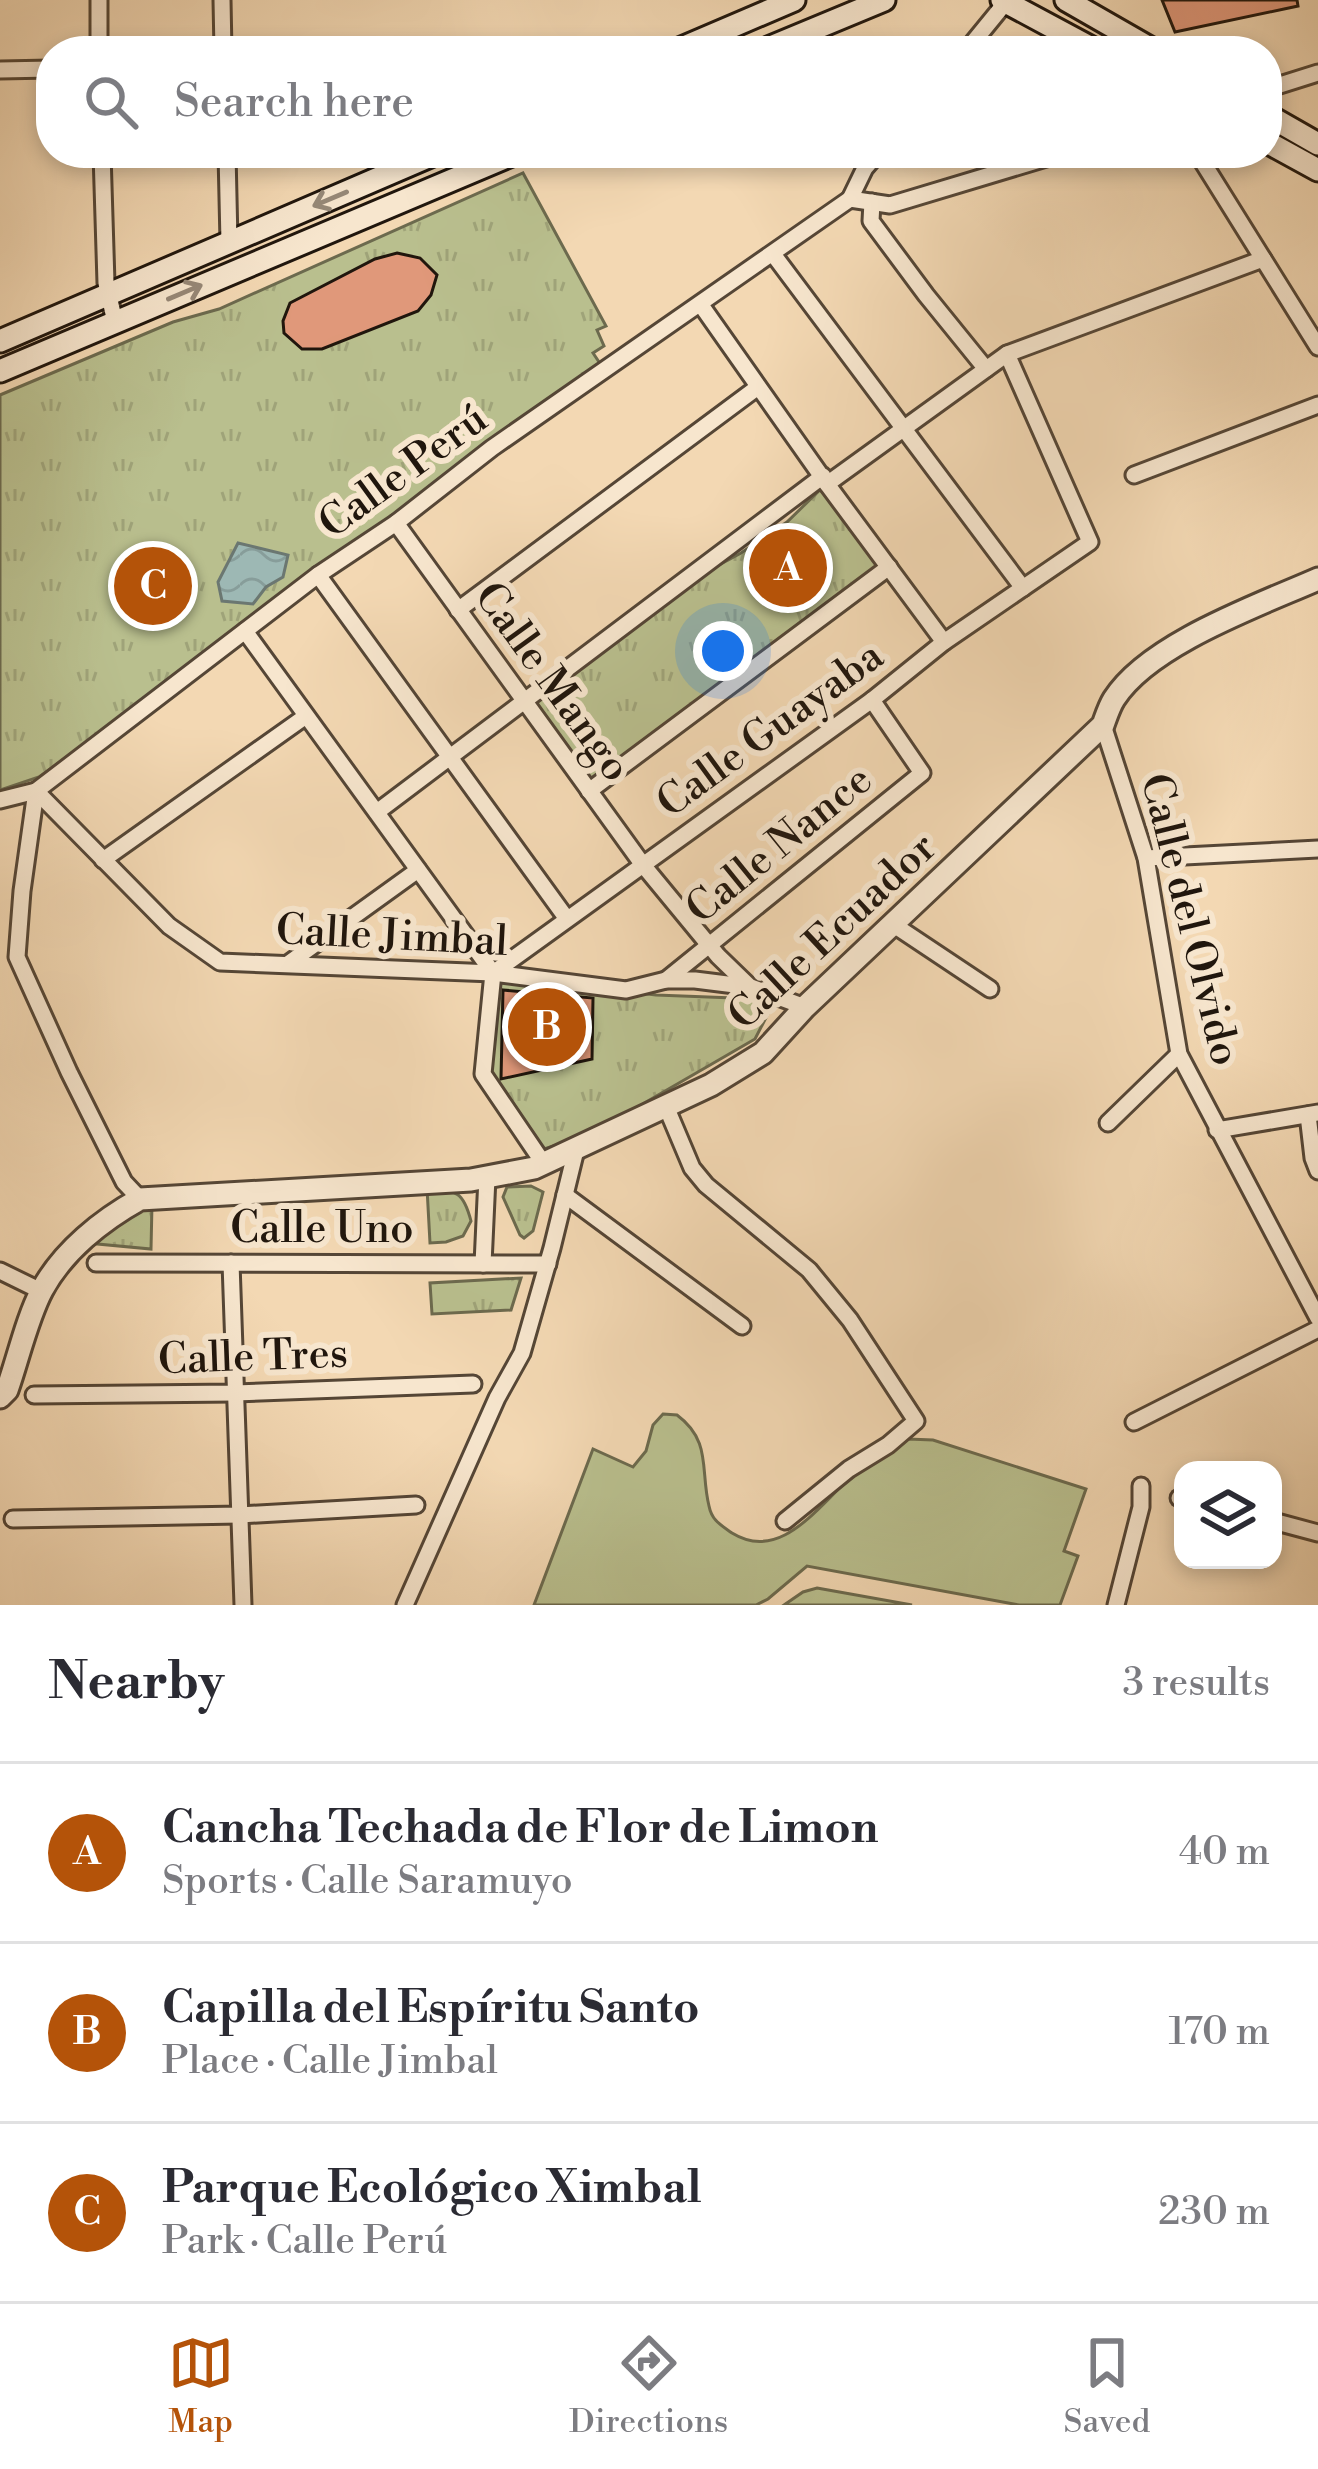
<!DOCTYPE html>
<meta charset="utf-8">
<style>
:root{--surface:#fff;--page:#f7f7f7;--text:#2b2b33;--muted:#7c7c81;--line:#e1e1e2;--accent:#b45309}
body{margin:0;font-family:"Libre Bodoni",serif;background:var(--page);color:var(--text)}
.controls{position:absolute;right:36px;bottom:36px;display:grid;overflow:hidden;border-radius:24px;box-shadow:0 6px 18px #0003}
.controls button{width:108px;height:108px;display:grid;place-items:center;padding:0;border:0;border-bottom:3px solid var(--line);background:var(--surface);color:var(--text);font:60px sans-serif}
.you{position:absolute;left:723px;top:651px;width:42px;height:42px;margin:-30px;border:9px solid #fff;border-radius:50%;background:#1a73e8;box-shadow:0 0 0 18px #1a73e833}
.badge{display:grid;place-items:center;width:78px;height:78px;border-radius:50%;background:var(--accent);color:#fff;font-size:39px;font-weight:700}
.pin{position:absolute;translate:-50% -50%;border:6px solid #fff;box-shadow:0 3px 12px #0006}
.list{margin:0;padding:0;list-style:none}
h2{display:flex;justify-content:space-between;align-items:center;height:156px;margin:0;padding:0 48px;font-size:51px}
h2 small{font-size:39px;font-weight:400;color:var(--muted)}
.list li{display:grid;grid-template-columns:78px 1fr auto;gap:36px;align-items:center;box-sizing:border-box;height:180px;padding:0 48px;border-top:3px solid var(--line)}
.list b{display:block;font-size:45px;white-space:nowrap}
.list p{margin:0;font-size:39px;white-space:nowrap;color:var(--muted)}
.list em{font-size:39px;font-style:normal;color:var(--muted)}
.icon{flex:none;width:66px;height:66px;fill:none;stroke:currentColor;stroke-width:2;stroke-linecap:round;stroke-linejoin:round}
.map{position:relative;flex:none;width:1318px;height:1605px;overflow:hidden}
.search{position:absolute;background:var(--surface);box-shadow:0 6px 18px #0003;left:36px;right:36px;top:36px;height:132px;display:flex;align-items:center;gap:30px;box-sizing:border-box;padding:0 42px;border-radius:48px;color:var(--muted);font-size:45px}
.sheet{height:696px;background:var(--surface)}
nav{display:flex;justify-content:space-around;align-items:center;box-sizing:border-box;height:168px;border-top:3px solid var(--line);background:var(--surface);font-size:33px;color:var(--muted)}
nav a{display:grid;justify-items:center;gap:6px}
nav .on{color:var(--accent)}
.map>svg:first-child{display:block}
.grass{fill:#b9bf8e;stroke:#6c6a4e;stroke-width:3}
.park{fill:url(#park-tufts);stroke:#6c6a4e;stroke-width:3}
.water{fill:url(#water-waves);stroke:#6b7771;stroke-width:3}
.building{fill:#e0987a;stroke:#20160d;stroke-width:3}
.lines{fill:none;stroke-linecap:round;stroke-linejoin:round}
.minor-casing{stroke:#554636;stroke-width:21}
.tertiary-casing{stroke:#554636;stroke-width:27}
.secondary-casing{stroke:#20160d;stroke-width:27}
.minor{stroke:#f7e6ce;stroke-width:15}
.tertiary{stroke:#f7e6ce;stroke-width:21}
.secondary{stroke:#f7e6ce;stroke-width:21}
.oneway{stroke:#968877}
.labels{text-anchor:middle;stroke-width:12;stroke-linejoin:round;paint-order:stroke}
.street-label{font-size:42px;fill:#20160d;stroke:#f7e6ce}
</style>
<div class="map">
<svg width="1318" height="1605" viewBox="0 0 1318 1605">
<defs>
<pattern id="park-tufts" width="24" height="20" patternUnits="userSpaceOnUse" patternTransform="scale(3)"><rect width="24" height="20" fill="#b9bf8e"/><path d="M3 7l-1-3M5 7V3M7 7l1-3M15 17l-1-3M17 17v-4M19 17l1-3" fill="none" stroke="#9fa379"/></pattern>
<pattern id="water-waves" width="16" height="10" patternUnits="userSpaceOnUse" patternTransform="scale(3)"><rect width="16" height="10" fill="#9db8b4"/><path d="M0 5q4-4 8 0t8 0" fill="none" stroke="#879d9a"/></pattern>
</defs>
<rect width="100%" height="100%" fill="#f3d8b3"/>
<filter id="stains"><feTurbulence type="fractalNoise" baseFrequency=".00167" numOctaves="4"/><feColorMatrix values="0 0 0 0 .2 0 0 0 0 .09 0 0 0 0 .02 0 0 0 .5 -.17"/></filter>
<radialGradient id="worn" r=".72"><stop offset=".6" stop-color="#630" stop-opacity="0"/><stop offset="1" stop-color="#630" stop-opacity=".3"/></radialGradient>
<g class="grass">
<path d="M663,1414L677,1415C712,1441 700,1470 709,1506C712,1521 721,1525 732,1533C779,1562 815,1510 847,1481C863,1467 882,1455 899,1442L908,1439L933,1440L1086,1489L1064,1551L1078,1556L1060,1605H1019L807,1566L768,1599L756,1605H534L593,1449L633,1467L646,1451L653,1425Z"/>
<path d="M817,1588L912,1605H784L803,1592Z"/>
</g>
<g class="park">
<path d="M523,173L606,326L597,330L604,346L593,353L605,371L39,777L0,790V395L173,322L219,309Z"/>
<path d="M824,486L885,565L589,788L529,703L682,585L741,553L787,522Z"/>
<path d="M496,976L656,995L760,999L771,1008L755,1039L589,1135L544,1149L491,1071Z"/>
<path d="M531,1186L543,1192L533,1231L524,1238L520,1235L503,1197L507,1187Z"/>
<path d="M427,1188C456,1191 463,1190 471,1221L463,1236L446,1242L430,1243Z"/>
<path d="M152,1204L151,1249L87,1243L112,1218Z"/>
<path d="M521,1278L511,1310L432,1314L430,1283Z"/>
</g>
<path class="water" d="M238,543L288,555L283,577L266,587L253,604L222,601L218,582Z"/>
<g class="building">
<path d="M1162,0H1297L1298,6L1175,32Z"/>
<path d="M397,253L420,258L437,275L431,295L418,311L322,349H302L284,333L283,321L290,303L375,259Z"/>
<path d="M503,990L593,998L592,1059L501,1079Z"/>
</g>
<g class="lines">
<g class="minor-casing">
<g id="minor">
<path d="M99,0V51"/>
<path d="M222,0L223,51"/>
<path d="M966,51L1006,2"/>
<path d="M0,70L51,69"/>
<path d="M1267,89L1318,73"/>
<path d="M102,153L106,283L115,322"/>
<path d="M227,153L229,242"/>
<path d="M1197,153L1318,347"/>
<path d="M850,199L865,168L878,153"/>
<path d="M872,202L871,221L926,295L986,369"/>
<path d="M773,254L1023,588"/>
<path d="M701,305L827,484L944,642"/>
<path d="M1134,475L1318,405"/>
<path d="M827,484L1007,354L1263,259"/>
<path d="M396,523L643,865L718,956L750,987"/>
<path d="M318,575L567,919"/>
<path d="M458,610L758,387"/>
<path d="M245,631L493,973"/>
<path d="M1103,725L1146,858L1179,1054L1318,1318"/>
<path d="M36,791L169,926L220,962L493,973L626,990L666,980H695L751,987L805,1007"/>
<path d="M36,791L22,891L17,957L69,1072L124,1182L140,1199"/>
<path d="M589,791L889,567"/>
<path d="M0,800L36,791L318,575L396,523L492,448L850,199L890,205L1063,153"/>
<path d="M377,812L823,476"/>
<path d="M1146,858L1318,849"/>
<path d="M103,860L306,716"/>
<path d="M894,925L990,989"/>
<path d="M289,963L418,870"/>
<path d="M493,973L872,700L944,642L1090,542L1007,354"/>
<path d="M493,973L483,1074L544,1164"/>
<path d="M666,980L922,773L872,700"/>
<path d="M665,1104L692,1168L706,1185L809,1270L850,1320L916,1421L888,1445L849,1469L785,1521"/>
<path d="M1308,1115L1313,1158L1318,1171"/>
<path d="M1108,1123L1179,1054"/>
<path d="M1217,1130L1318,1113"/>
<path d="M565,1195L742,1326"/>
<path d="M96,1263L548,1264"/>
<path d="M231,1263L243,1605"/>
<path d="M483,1264L487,1177"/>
<path d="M0,1271L41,1291"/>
<path d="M34,1395L235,1393L473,1384"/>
<path d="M1134,1422L1318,1329"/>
<path d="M1179,1498H1183"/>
<path d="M13,1519L240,1515L416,1505"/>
<path d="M1273,1521L1318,1533"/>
<path d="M405,1605L497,1398L522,1353L552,1248L576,1150"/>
<path d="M1116,1605L1141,1507V1486"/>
</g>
</g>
<g class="tertiary-casing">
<path id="tertiary" d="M0,1397L7,1390C18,1359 27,1318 42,1290C63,1251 102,1220 140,1199L471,1180L534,1168L711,1085L763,1053L805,1007L1103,725C1106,717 1109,707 1114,699C1149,644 1259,605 1318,579"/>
</g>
<g class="secondary-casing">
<g id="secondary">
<path d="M1002,0L1097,51"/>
<path d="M1066,0L1155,51"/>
<path d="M675,51L794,0"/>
<path d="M761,51L884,0"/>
<path d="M1267,115L1318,144"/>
<path d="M1267,142L1318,170"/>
<path d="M0,341L437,153"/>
<path d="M0,371L516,153"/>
</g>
</g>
<use href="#minor" class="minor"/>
<use href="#tertiary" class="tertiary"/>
<use href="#secondary" class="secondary"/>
</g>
<defs><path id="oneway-shaft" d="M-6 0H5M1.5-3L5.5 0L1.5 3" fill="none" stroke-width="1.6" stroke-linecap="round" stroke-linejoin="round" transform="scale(3)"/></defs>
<g class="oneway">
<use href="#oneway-shaft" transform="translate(330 199) rotate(157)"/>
<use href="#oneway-shaft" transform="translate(185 292) rotate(-23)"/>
</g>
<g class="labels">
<g class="street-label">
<text transform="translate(402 470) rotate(-36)" y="15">Calle Perú</text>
<text transform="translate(554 681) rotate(54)" y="15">Calle Mango</text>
<text transform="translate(769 728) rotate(-36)" y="15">Calle Guayaba</text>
<text transform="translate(778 843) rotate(-39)" y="15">Calle Nance</text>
<text transform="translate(1192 919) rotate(76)" y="15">Calle del Olvido</text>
<text transform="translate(831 930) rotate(-43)" y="15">Calle Ecuador</text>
<text transform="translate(392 934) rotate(3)" y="15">Calle Jimbal</text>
<text x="322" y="1242">Calle Uno</text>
<text transform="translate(253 1355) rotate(-2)" y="15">Calle Tres</text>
</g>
</g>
<rect width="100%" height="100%" filter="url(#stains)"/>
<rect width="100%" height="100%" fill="url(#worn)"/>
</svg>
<div class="controls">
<button><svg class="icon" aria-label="layers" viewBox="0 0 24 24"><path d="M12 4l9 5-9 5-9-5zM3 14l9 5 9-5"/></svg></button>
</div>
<div class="you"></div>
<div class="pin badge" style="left:788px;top:568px">A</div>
<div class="pin badge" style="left:547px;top:1027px">B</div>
<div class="pin badge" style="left:153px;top:586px">C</div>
<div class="search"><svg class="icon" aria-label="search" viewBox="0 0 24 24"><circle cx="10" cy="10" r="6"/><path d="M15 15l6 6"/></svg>Search here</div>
</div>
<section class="sheet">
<h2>Nearby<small>3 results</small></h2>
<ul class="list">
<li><span class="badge">A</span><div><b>Cancha Techada de Flor de Limon</b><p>Sports · Calle Saramuyo</p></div><em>40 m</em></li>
<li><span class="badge">B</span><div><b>Capilla del Espíritu Santo</b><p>Place · Calle Jimbal</p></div><em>170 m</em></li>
<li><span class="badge">C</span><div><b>Parque Ecológico Ximbal</b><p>Park · Calle Perú</p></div><em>230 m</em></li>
</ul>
</section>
<nav>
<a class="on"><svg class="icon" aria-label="map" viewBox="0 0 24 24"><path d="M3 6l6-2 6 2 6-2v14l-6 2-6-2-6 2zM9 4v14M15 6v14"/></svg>Map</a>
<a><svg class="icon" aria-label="directions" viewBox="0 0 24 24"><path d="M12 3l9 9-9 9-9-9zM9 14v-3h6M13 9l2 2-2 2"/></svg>Directions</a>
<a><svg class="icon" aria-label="saved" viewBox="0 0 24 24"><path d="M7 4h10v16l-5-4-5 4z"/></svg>Saved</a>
</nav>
